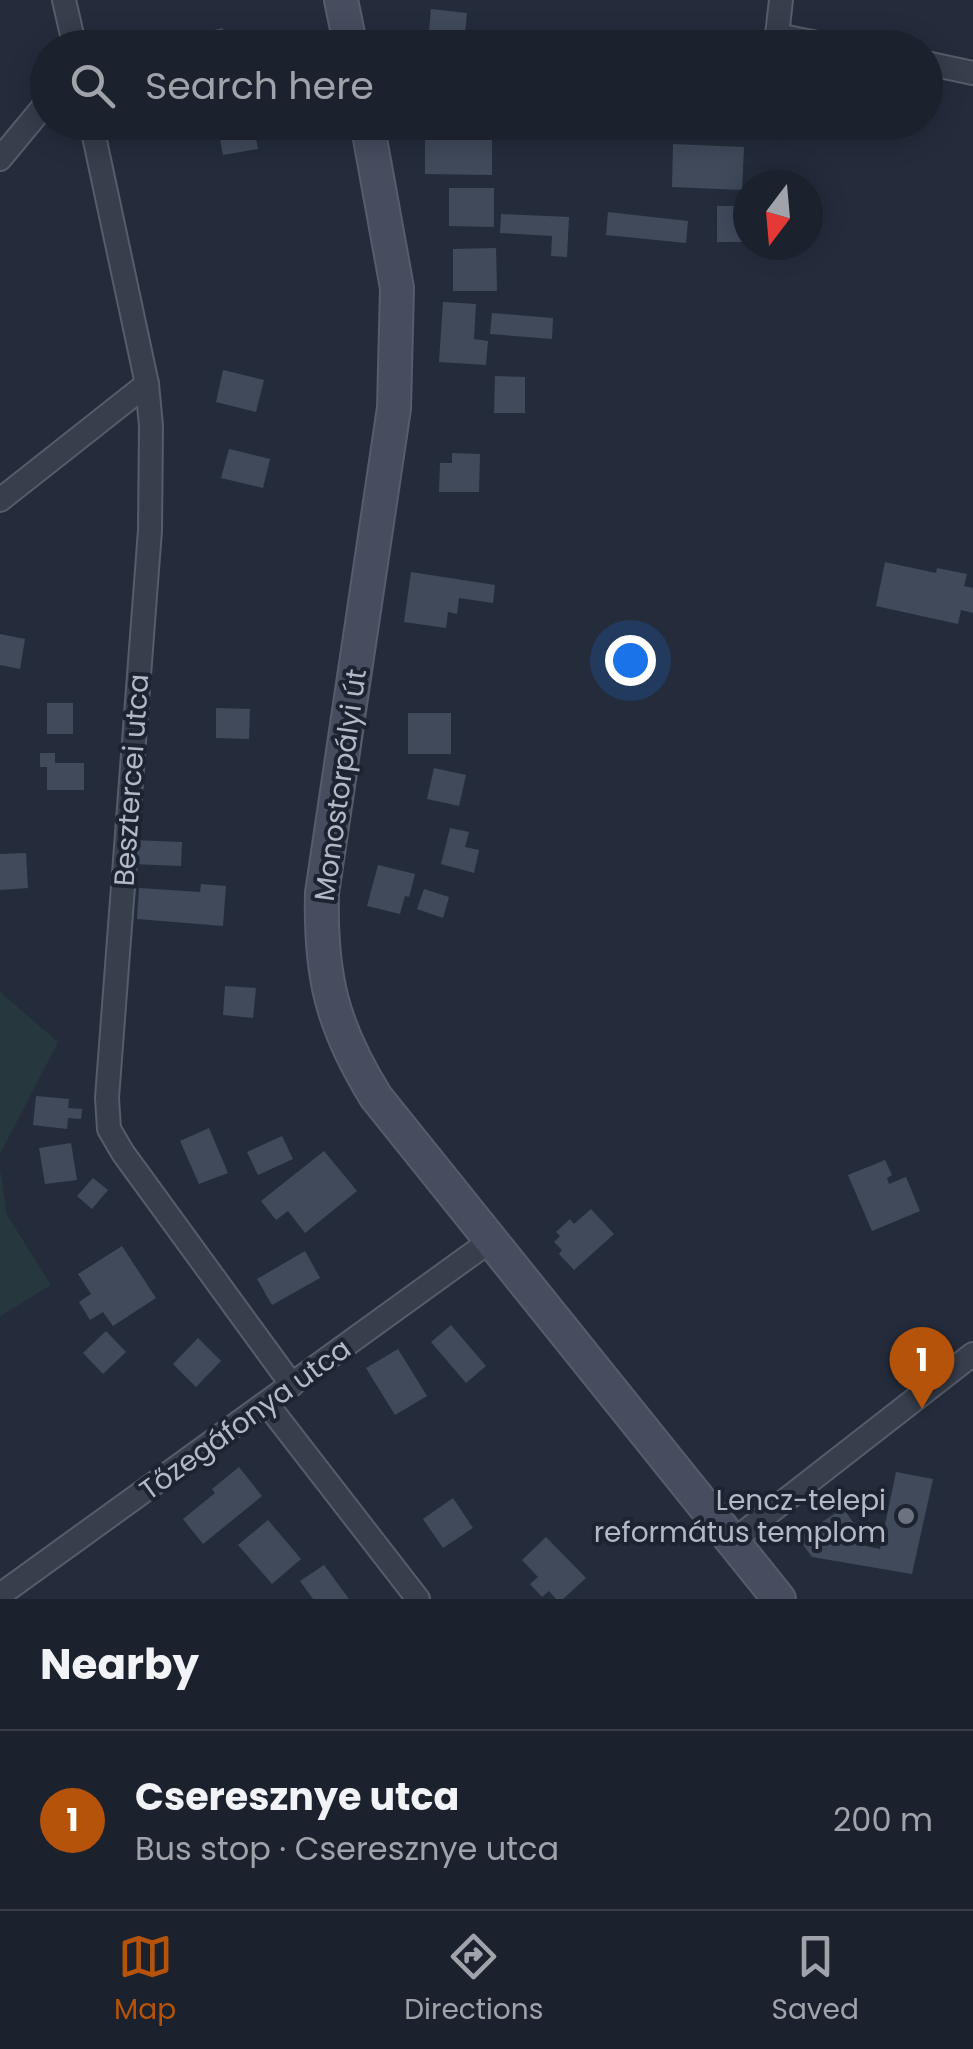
<!DOCTYPE html>
<meta charset="utf-8">
<style>
:root{--surface:#1b212d;--page:#282e39;--text:#f1f3f6;--muted:#a0a3aa;--line:#393e49;--accent:#b45309}
body{margin:0;font-family:Poppins,sans-serif;background:var(--page);color:var(--text)}
.compass{position:absolute;left:733px;top:170px;width:90px;height:90px;border-radius:50%;background:var(--surface);box-shadow:0 5px 25px #0003;rotate:196deg}
.you{position:absolute;left:630px;top:660px;width:35px;height:35px;margin:-25px;border:8px solid #fff;border-radius:50%;background:#1a73e8;box-shadow:0 0 0 15px #1a73e833}
.badge{display:grid;place-items:center;width:65px;height:65px;border-radius:50%;background:var(--accent);color:#fff;font-size:32px;font-weight:700}
.pin{position:absolute;translate:-50% -82px;filter:drop-shadow(0 2px 5px #0008)}
.pin::after{content:'';position:absolute;top:52px;width:35px;height:30px;background:inherit;clip-path:polygon(0 0,100% 0,50% 100%)}
.list{margin:0;padding:0;list-style:none}
h2{display:flex;justify-content:space-between;align-items:center;height:130px;margin:0;padding:0 40px;font-size:42px}
h2 small{font-size:32px;font-weight:400;color:var(--muted)}
.list li{display:grid;grid-template-columns:65px 1fr auto;gap:30px;align-items:center;box-sizing:border-box;height:180px;padding:0 40px;border-top:2px solid var(--line)}
.list b{display:block;font-size:38px;white-space:nowrap}
.list p{margin:0;font-size:32px;white-space:nowrap;color:var(--muted)}
.list em{font-size:32px;font-style:normal;color:var(--muted)}
.icon{flex:none;width:55px;height:55px;fill:none;stroke:currentColor;stroke-width:2;stroke-linecap:round;stroke-linejoin:round}
.map{position:relative;flex:none;width:973px;height:1599px;overflow:hidden}
.search{position:absolute;background:var(--surface);box-shadow:0 5px 25px #0003;left:30px;right:30px;top:30px;height:110px;display:flex;align-items:center;gap:25px;box-sizing:border-box;padding:0 35px;border-radius:55px;color:var(--muted);font-size:38px}
.sheet{height:310px;background:var(--surface)}
nav{display:flex;justify-content:space-around;align-items:center;box-sizing:border-box;height:140px;border-top:2px solid var(--line);background:var(--surface);font-size:28px;color:var(--muted)}
nav a{display:grid;justify-items:center;gap:5px}
nav .on{color:var(--accent)}
.map>svg:first-child{display:block}
.green{fill:#26383d}
.building{fill:#404a5b}
.lines{fill:none;stroke-linecap:round;stroke-linejoin:round}
.street-casing{stroke:#565c6a;stroke-width:26}
.secondary-casing{stroke:#565c6a;stroke-width:36}
.street{stroke:#373e4c;stroke-width:22}
.secondary{stroke:#464d5f;stroke-width:32}
.worship-dot{fill:#6b7280;stroke:#1d2331;stroke-width:4}
.labels{text-anchor:middle;stroke-width:8;stroke-linejoin:round;paint-order:stroke}
.street-label{font-size:28px;fill:#b3b9c7;stroke:#1d2331}
.poi-label{font-size:28px;fill:#b3b9c7;stroke:#1d2331;text-anchor:end}
</style>
<div class="map">
<svg width="973" height="1599" viewBox="0 0 973 1599">
<rect width="100%" height="100%" fill="#242c3c"/>
<g class="green">
<path d="M0,992L58,1042L0,1154Z"/>
<path d="M0,1169L7,1215L51,1285L0,1316Z"/>
</g>
<g class="building">
<path d="M431,9L467,13L464,44L428,40Z"/>
<path d="M223,28L224,33L234,31L238,48H183L181,37Z"/>
<path d="M253,122L258,149L223,155L218,129Z"/>
<path d="M425,134H492V175L425,174Z"/>
<path d="M673,144L744,147L742,190L672,187Z"/>
<path d="M449,188H494V227L449,226Z"/>
<rect x="717" y="206" width="31" height="36"/>
<path d="M608,212L688,221L686,243L606,235Z"/>
<path d="M501,214L569,217L567,257L551,256L552,236L500,233Z"/>
<path d="M496,248L497,291H453V249Z"/>
<path d="M443,302L476,304L474,339L488,341L486,365L439,362Z"/>
<path d="M492,313L553,318L552,339L490,334Z"/>
<path d="M223,370L264,380L256,412L216,402Z"/>
<path d="M495,376L525,377V413H494Z"/>
<path d="M229,449L270,459L263,488L221,478Z"/>
<path d="M452,453L480,454L479,492H439L440,463H452Z"/>
<path d="M885,562L936,573L937,568L967,574L964,586L973,588V613L961,610L958,624L876,606Z"/>
<path d="M411,572L495,585L493,603L459,598L457,614L448,612L446,628L404,622Z"/>
<path d="M0,634L25,639L20,669L0,665Z"/>
<rect x="47" y="703" width="26" height="31"/>
<path d="M216,708L250,709L249,739L216,738Z"/>
<rect x="408" y="713" width="43" height="41"/>
<path d="M40,753H55V763H84V790H47V767H40Z"/>
<path d="M434,768L466,775L459,806L427,799Z"/>
<path d="M450,828L469,832L465,847L479,850L474,873L441,864Z"/>
<path d="M132,840L182,842L181,866L131,864Z"/>
<path d="M26,853L28,888L0,890V854Z"/>
<path d="M378,865L415,874L409,897L405,896L400,914L367,906Z"/>
<path d="M201,884L226,886L223,926L137,919L139,888L200,892Z"/>
<path d="M424,889L449,897L443,918L417,909Z"/>
<path d="M225,986L256,988L253,1018L223,1015Z"/>
<path d="M36,1096L69,1099L68,1108L82,1109L81,1119L68,1118L67,1129L33,1125Z"/>
<path d="M209,1128L228,1173L199,1184L180,1141Z"/>
<path d="M282,1136L293,1159L258,1175L247,1152Z"/>
<path d="M71,1143L77,1180L45,1184L39,1148Z"/>
<path d="M324,1151L357,1191L305,1233L288,1211L276,1220L261,1201Z"/>
<path d="M885,1160L892,1175L887,1178L889,1184L906,1177L920,1211L872,1231L848,1175Z"/>
<path d="M93,1178L108,1190L92,1209L77,1196Z"/>
<path d="M591,1209L614,1234L574,1270L559,1254L562,1250L554,1242L560,1236L556,1232L570,1219L574,1224Z"/>
<path d="M122,1246L156,1298L113,1326L103,1312L90,1320L79,1302L91,1294L78,1274Z"/>
<path d="M305,1251L320,1278L272,1305L257,1279Z"/>
<path d="M451,1325L486,1366L466,1383L431,1342Z"/>
<path d="M106,1331L126,1352L103,1374L83,1353Z"/>
<path d="M198,1338L221,1361L196,1387L173,1364Z"/>
<path d="M398,1349L427,1396L395,1415L366,1368Z"/>
<path d="M239,1467L262,1496L203,1544L183,1519L215,1493L212,1489Z"/>
<path d="M896,1472L933,1479L912,1574L812,1557L798,1538L843,1508L855,1525L837,1540L880,1549Z"/>
<path d="M453,1498L473,1528L443,1548L423,1519Z"/>
<path d="M268,1520L301,1559L272,1584L238,1545Z"/>
<path d="M546,1537L586,1578L563,1599H556L549,1591L542,1597L530,1584L538,1577L522,1560Z"/>
<path d="M324,1565L349,1599H313L300,1581Z"/>
</g>
<g class="lines">
<g class="street-casing">
<g id="street">
<path d="M64,0L75,48"/>
<path d="M781,0L777,35L842,48"/>
<path d="M926,63L973,73"/>
<path d="M91,122L147,384L151,426L150,530L107,1098L109,1129L123,1153L292,1385"/>
<path d="M0,159L48,101"/>
<path d="M0,500L147,384"/>
<path d="M267,1404L418,1599"/>
<path d="M733,1541L973,1354"/>
<path d="M0,1595L490,1241"/>
</g>
</g>
<g class="secondary-casing">
<g id="secondary">
<path d="M341,0L351,48"/>
<path d="M367,122L397,288L394,408L322,893C320,976 332,1026 376,1097L779,1599"/>
</g>
</g>
<use href="#street" class="street"/>
<use href="#secondary" class="secondary"/>
</g>
<circle class="worship-dot" cx="906" cy="1516" r="10"/>
<g class="labels">
<g class="street-label">
<text transform="translate(131 780) rotate(-86)" y="10">Besztercei utca</text>
<text transform="translate(340 785) rotate(-82)" y="10">Monostorpályi út</text>
<text transform="translate(245 1419) rotate(-36)" y="10">Tőzegáfonya utca</text>
</g>
<g class="poi-label">
<text x="886" y="1510">Lencz-telepi<tspan x="886" dy="32">református templom</tspan></text>
</g>
</g>
</svg>
<svg class="compass" viewBox="-18 -18 36 36"><path d="M0-13l5 13h-10z" fill="#e53935"/><path d="M0 13l5-13h-10z" fill="#a0a3aa"/></svg>
<div class="you"></div>
<div class="pin badge" style="left:922px;top:1409px">1</div>
<div class="search"><svg class="icon" aria-label="search" viewBox="0 0 24 24"><circle cx="10" cy="10" r="6"/><path d="M15 15l6 6"/></svg>Search here</div>
</div>
<section class="sheet">
<h2>Nearby<small></small></h2>
<ul class="list">
<li><span class="badge">1</span><div><b>Cseresznye utca</b><p>Bus stop · Cseresznye utca</p></div><em>200 m</em></li>
</ul>
</section>
<nav>
<a class="on"><svg class="icon" aria-label="map" viewBox="0 0 24 24"><path d="M3 6l6-2 6 2 6-2v14l-6 2-6-2-6 2zM9 4v14M15 6v14"/></svg>Map</a>
<a><svg class="icon" aria-label="directions" viewBox="0 0 24 24"><path d="M12 3l9 9-9 9-9-9zM9 14v-3h6M13 9l2 2-2 2"/></svg>Directions</a>
<a><svg class="icon" aria-label="saved" viewBox="0 0 24 24"><path d="M7 4h10v16l-5-4-5 4z"/></svg>Saved</a>
</nav>
